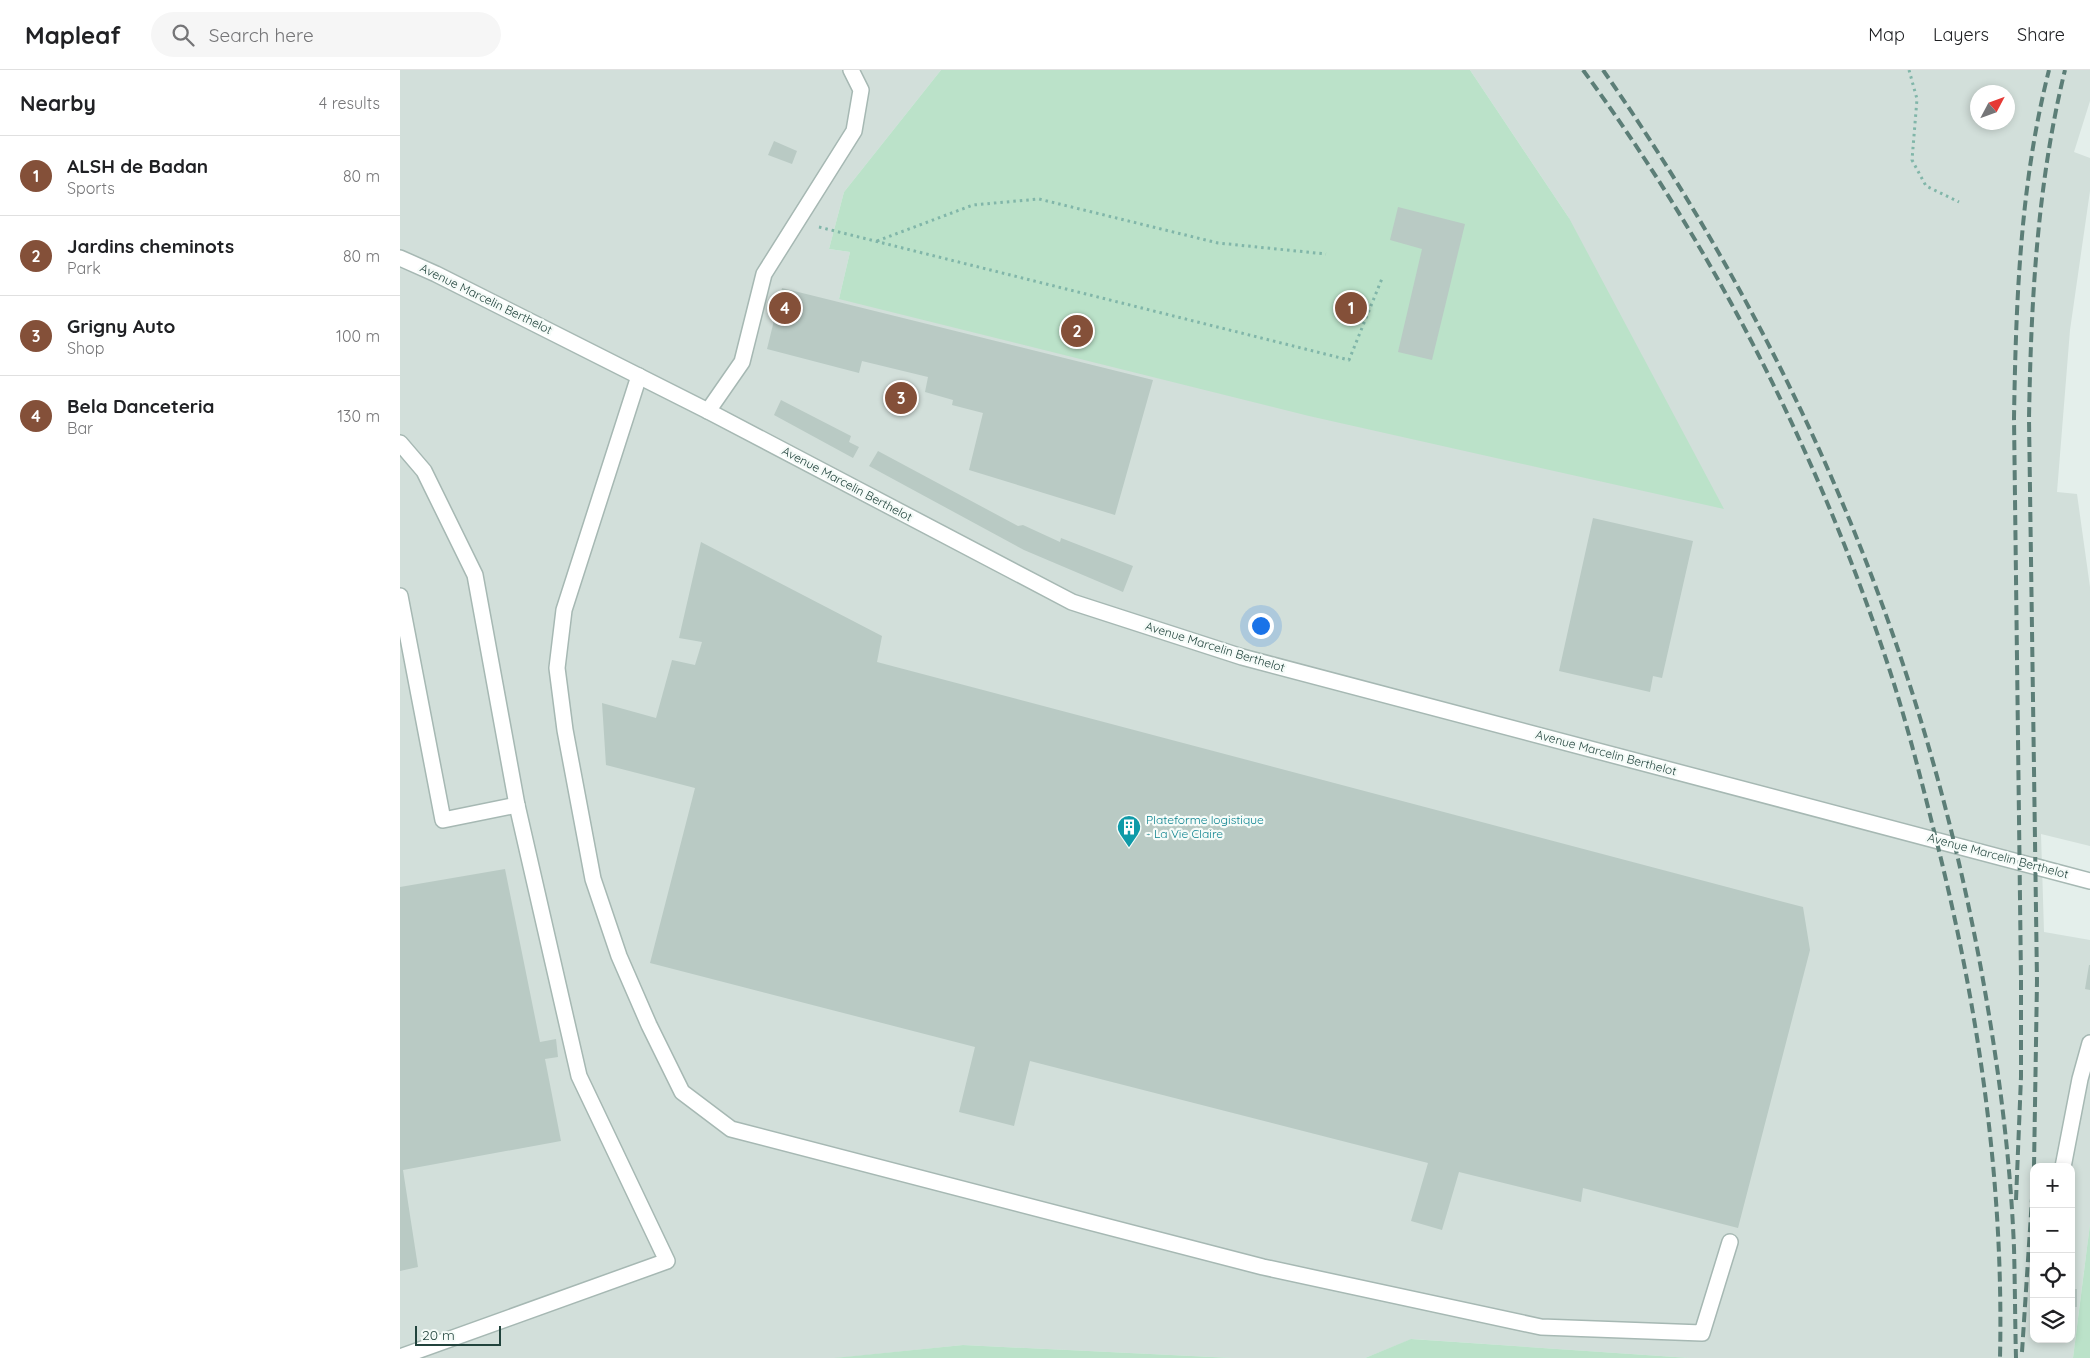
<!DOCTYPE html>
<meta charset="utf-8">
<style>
:root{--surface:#fff;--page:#f6f6f6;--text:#202124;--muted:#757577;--line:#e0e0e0;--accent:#845039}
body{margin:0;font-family:Quicksand,sans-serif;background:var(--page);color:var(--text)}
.controls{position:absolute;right:15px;bottom:15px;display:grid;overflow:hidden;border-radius:10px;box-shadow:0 2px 8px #0003}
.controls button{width:45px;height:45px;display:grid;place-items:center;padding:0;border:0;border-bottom:1px solid var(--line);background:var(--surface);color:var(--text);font:25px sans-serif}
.compass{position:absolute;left:1570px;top:15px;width:45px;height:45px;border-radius:50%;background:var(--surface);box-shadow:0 2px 8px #0003;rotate:49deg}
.scale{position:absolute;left:15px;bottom:12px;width:86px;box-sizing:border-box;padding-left:5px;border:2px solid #21433c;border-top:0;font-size:14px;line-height:18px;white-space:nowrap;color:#21433c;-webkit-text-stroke:4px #f5fbf8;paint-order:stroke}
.you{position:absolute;left:860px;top:555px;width:18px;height:18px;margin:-12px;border:4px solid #fff;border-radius:50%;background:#1a73e8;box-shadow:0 0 0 8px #1a73e833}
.badge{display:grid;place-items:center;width:32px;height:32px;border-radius:50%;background:var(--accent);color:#fff;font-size:16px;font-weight:700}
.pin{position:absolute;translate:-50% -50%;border:2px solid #fff;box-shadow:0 1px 5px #0006}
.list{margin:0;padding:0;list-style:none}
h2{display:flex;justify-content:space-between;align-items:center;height:65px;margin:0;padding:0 20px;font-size:21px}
h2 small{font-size:16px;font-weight:400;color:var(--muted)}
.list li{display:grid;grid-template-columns:32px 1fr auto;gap:15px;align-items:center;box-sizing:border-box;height:80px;padding:0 20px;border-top:1px solid var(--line)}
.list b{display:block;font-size:19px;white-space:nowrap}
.list p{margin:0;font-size:16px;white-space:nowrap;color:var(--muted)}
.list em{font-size:16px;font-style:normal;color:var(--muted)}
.icon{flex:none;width:28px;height:28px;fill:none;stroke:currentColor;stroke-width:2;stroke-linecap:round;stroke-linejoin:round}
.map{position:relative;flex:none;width:1690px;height:1288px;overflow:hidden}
header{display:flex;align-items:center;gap:30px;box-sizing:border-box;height:70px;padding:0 25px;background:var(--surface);border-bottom:1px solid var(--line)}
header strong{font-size:24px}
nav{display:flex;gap:28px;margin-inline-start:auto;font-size:18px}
.search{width:350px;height:45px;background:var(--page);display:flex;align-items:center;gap:12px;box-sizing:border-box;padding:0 18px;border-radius:28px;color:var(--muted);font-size:19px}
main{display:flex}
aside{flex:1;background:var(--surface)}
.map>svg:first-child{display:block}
.built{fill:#d2dfda;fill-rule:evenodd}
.green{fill:#bbe2c9}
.building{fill:#b9cac4}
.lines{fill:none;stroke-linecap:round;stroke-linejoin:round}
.service-casing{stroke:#a6b8b3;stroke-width:18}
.tertiary-casing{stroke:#a6b8b3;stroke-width:18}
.path{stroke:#81b6a9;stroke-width:3;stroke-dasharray:2.5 4;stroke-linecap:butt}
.service{stroke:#fff;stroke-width:15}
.tertiary{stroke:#fff;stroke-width:15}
.rail{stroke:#5c7e77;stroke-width:4;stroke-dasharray:10 5;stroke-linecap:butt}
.labels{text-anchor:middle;stroke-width:4.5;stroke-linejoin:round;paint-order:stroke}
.street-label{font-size:12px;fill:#21433c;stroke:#f5fbf8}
.culture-label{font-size:12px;fill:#0d838f;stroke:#f5fbf8;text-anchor:start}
</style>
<header>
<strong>Mapleaf</strong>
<div class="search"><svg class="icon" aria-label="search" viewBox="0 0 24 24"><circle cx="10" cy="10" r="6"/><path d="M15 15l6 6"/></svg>Search here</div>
<nav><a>Map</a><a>Layers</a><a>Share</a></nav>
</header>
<main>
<aside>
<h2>Nearby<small>4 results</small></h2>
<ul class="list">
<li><span class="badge">1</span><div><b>ALSH de Badan</b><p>Sports</p></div><em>80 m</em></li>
<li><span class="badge">2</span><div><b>Jardins cheminots</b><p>Park</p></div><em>80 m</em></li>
<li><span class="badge">3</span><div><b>Grigny Auto</b><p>Shop</p></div><em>100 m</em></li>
<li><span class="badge">4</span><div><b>Bela Danceteria</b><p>Bar</p></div><em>130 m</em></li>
</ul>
</aside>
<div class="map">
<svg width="1690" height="1288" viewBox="0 0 1690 1288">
<rect width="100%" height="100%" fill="#e4efeb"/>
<path class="built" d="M0,0H541L444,122L429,179L450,182L439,229L1169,148L1070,0H1690V31L1674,82L1690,88V121L1670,260L1657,422L1677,424L1690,517V776L1641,764L1644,862L1690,870V1154L1673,1288H1290L1012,1269L965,1288H833L563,1275L437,1288H0ZM1578,22H1608V52H1578ZM1634,1097H1671V1269H1634Z"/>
<g class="green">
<path d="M541,0H1070L1169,148L1324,439L909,346L439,229L450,182L429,179L444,122Z"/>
<path d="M1690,1154V1288H1673Z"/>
<path d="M1011,1269L1290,1288H965Z"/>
<path d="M563,1275L833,1288H434Z"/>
</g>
<g class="building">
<path d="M374,71L397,81L392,94L368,85Z"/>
<path d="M998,137L1065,154L1032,290L998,282L1022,179L990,170Z"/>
<path d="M382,218L753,310L715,445L569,400L583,343L552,335L553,330L525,322L528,307L462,291L459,303L367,279Z"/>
<path d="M381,330L451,366L449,372L459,377L453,388L374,345Z"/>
<path d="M478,381L618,456L623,455L660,472L661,468L733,496L723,522L624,480L469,396Z"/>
<path d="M1193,448L1293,471L1262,608L1253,606L1250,622L1159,601Z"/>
<path d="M301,472L482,566L477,592L1403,837L1410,880L1338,1158L1183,1118L1181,1132L1059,1102L1042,1160L1011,1151L1028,1093L630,991L614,1056L559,1042L575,977L250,893L295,718L206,695L202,633L256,648L272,590L295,595L302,572L279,568Z"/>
<path d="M105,799L140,972L156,969L158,987L145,989L161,1071L3,1100L18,1197L0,1201V817Z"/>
<path d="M1689,895H1690V920L1685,919Z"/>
<rect x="1671" y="1219" width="6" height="18"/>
</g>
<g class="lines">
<g class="service-casing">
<g id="service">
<path d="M239,306L164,540L157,598L165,660L193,809L219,886L249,955L282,1022L331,1059L863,1197L1141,1257L1302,1263L1330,1172"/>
<path d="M308,341L342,292L364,204L454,61L461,20L451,0"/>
<path d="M0,373L24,401L75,505L117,735L179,1006L267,1191L0,1287"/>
<path d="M0,526L43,750L117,735"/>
<path d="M1663,1097L1680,1009L1690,973"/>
</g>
</g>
<g class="tertiary-casing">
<path id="tertiary" d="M0,188L36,204L308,341L672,532L842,587L1690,811"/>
</g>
<g class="path">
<path d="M1509,0L1517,29L1512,90L1526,116L1559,132"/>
<path d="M419,157L949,290L983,206"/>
<path d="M477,171L573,135L639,129L818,173L926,184"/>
</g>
<use href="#service" class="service"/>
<use href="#tertiary" class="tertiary"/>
<g class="rail">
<path d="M1183,0C1315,180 1418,383 1488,595C1506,650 1520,705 1534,761C1578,933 1604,1111 1600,1288"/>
<path d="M1203,0C1404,289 1534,603 1590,951C1602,1025 1611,1102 1614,1178C1615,1214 1615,1251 1616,1288"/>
<path d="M1634,1097L1637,911L1629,349C1631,232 1637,114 1665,0"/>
<path d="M1616,1130L1621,1007V909L1614,348C1616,231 1620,114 1649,0"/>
<path d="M1622,1282L1634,1098"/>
</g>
</g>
<defs>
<g id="building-pin" transform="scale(1.25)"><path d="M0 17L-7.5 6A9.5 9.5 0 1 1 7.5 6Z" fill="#0f9aa8" stroke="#f5fbf8"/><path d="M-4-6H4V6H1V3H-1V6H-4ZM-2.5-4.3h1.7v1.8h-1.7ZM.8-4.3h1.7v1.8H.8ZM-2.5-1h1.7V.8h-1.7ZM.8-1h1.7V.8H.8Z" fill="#fff"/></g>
</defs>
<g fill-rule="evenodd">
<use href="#building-pin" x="729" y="757"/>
</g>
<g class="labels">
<g class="street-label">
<text transform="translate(86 229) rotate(26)" y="4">Avenue Marcelin Berthelot</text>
<text transform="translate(447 414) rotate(28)" y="4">Avenue Marcelin Berthelot</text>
<text transform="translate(815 577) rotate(17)" y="4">Avenue Marcelin Berthelot</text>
<text transform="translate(1206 683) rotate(15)" y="4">Avenue Marcelin Berthelot</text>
<text transform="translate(1598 786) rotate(15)" y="4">Avenue Marcelin Berthelot</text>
</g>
<g class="culture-label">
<text x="746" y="754">Plateforme logistique<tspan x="746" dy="14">- La Vie Claire</tspan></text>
</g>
</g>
</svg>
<div class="controls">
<button>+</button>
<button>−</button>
<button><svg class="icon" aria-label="locate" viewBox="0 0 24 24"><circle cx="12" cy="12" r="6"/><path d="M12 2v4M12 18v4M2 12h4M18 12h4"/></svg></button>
<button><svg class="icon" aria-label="layers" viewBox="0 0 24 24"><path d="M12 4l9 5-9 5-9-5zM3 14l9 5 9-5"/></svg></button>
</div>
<svg class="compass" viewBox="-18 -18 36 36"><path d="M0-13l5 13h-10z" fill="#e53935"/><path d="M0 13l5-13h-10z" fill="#757577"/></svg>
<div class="scale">20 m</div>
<div class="you"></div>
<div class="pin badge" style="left:951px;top:238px">1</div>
<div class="pin badge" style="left:677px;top:261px">2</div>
<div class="pin badge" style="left:501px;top:328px">3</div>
<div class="pin badge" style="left:385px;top:238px">4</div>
</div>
</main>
